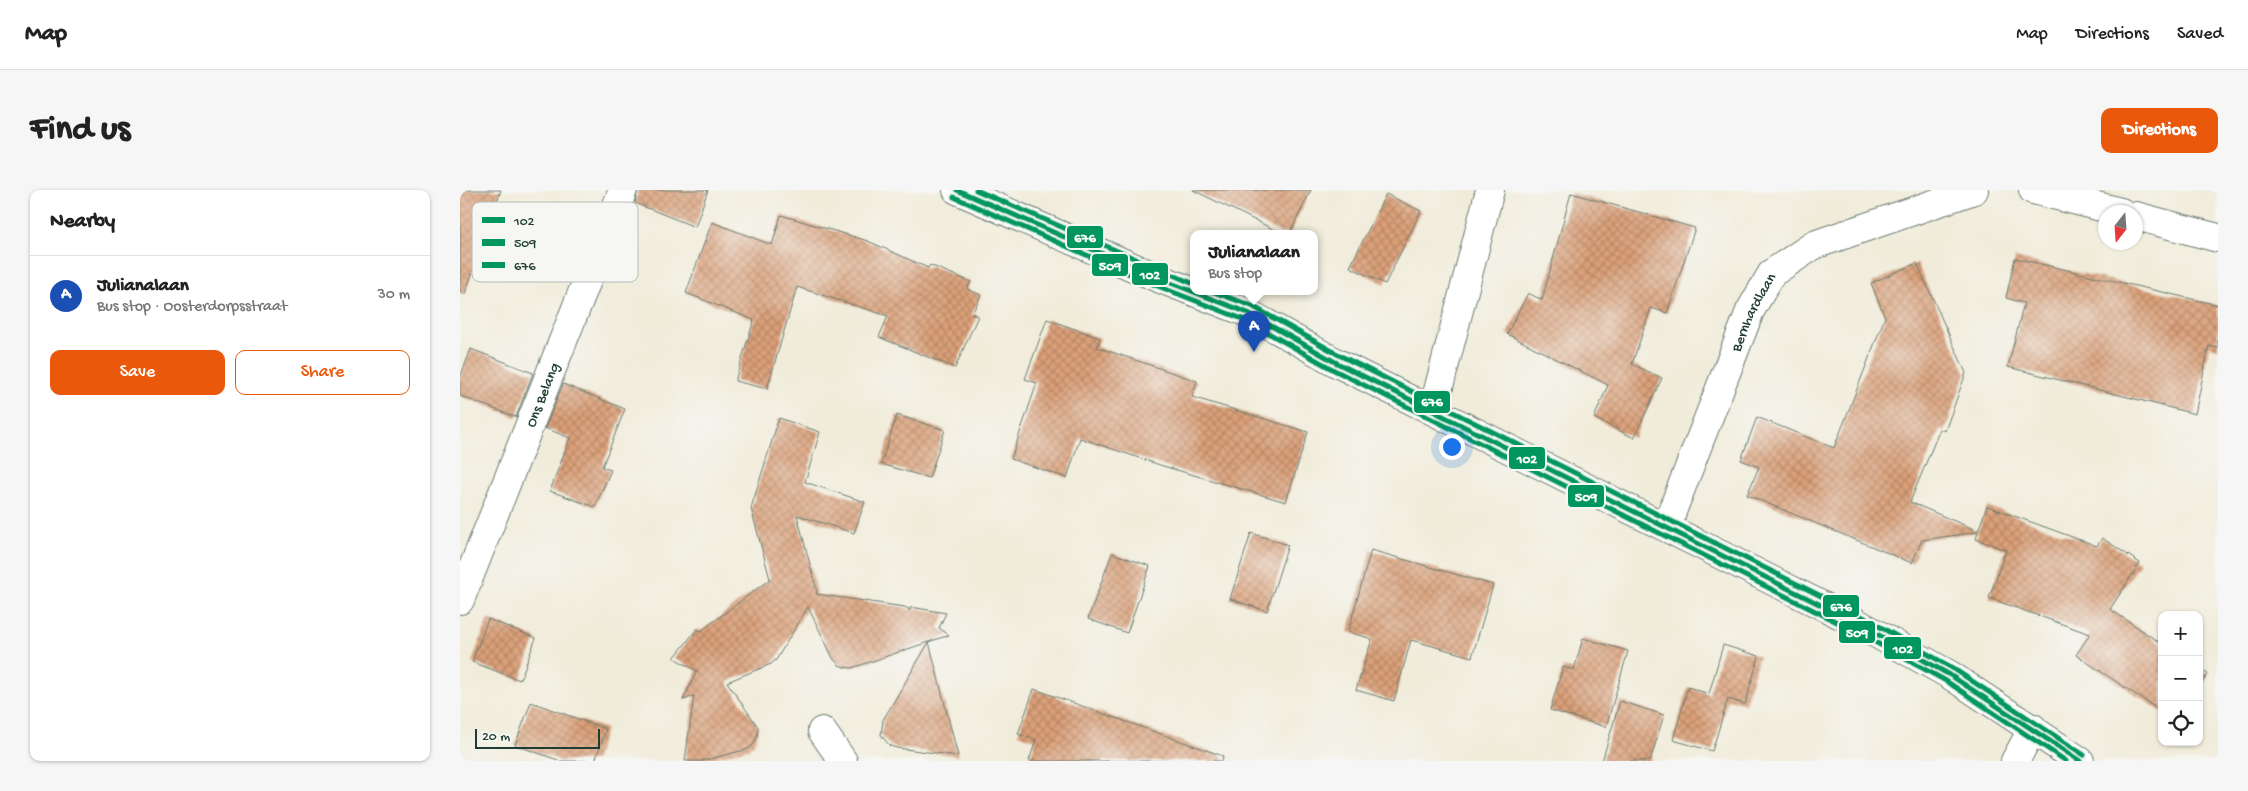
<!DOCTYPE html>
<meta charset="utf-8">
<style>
:root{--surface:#fff;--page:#f6f6f6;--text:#222;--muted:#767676;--line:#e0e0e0;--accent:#ea580c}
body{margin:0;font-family:"Gochi Hand",sans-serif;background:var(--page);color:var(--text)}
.controls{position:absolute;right:15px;bottom:15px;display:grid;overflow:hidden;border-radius:10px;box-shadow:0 1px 4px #0004}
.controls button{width:45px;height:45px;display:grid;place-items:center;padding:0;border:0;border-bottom:1px solid var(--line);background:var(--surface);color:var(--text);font:25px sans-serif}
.compass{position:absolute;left:1638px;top:15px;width:45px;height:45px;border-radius:50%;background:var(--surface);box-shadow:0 1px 4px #0004;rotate:197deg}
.scale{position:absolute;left:15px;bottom:12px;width:125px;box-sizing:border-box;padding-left:5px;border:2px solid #1f3d34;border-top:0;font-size:14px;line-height:18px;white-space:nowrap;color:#1f3d34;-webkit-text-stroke:4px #f6f6f2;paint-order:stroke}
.you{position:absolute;left:991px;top:256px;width:18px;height:18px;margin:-12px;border:4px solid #fff;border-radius:50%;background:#1a73e8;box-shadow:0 0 0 8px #1a73e833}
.badge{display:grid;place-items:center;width:32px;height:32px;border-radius:50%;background:var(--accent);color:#fff;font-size:16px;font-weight:700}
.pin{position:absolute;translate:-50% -41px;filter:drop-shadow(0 1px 2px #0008)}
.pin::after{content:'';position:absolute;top:26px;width:18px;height:15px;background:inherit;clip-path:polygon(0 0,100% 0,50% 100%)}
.popup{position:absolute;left:730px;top:40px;width:128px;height:65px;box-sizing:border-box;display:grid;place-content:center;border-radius:10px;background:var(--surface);filter:drop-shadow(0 1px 4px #0005);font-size:16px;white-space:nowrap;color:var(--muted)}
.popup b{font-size:19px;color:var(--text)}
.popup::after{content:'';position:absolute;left:50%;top:100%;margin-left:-10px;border:10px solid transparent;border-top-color:var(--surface)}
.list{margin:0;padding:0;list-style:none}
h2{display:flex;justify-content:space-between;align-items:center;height:65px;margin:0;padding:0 20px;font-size:21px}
h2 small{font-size:16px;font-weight:400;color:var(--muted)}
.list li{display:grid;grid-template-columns:32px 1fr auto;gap:15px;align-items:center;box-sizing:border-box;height:80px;padding:0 20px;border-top:1px solid var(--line)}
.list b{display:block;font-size:19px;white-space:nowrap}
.list p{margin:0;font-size:16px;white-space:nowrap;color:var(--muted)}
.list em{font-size:16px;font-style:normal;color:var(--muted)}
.actions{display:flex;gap:10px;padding:15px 20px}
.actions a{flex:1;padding:11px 0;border:1px solid var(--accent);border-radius:10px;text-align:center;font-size:18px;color:var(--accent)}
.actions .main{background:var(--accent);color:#fff}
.icon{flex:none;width:28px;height:28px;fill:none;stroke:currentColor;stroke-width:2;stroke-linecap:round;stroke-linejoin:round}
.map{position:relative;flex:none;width:1758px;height:571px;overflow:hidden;border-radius:10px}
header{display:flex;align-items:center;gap:30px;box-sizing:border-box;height:70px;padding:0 25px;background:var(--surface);border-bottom:1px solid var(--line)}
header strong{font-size:24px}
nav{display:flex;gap:28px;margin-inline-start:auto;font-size:18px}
.intro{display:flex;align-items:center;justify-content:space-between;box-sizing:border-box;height:120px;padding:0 30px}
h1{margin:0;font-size:35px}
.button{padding:12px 22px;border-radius:10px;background:var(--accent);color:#fff;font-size:18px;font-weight:700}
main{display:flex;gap:30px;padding:0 30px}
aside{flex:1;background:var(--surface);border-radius:10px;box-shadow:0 1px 4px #0004}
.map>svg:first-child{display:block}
.building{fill:url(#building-cross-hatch)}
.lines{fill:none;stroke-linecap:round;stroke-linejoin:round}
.street-casing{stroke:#687a6e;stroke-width:30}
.secondary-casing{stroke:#687a6e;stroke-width:30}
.street{stroke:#fff;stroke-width:28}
.secondary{stroke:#fff;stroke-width:28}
.bus-1-casing{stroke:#f6f6f2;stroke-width:9}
.bus-2-casing{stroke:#f6f6f2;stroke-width:9}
.bus-3-casing{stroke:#f6f6f2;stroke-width:9}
.bus-1{stroke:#00965e;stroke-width:5}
.bus-2{stroke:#00965e;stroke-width:5}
.bus-3{stroke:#00965e;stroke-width:5}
.labels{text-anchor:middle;stroke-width:4;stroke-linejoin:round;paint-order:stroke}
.street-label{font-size:15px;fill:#1f3d34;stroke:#f6f6f2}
.key{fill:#f6f6f2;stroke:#b6beb9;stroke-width:1}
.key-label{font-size:14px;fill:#1f3d34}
.line-badge{stroke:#f6f6f2;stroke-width:2}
.badge-label{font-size:14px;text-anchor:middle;font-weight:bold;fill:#fff}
</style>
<header>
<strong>Map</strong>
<nav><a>Map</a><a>Directions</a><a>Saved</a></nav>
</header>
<div class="intro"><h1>Find us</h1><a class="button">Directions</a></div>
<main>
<aside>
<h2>Nearby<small></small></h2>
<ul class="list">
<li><span class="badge" style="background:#1a4fb4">A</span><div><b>Julianalaan</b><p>Bus stop · Oosterdorpsstraat</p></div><em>30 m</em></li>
</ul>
<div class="actions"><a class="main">Save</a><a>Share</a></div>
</aside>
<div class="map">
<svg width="1758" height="571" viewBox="0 0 1758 571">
<defs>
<pattern id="building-cross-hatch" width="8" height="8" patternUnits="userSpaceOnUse" patternTransform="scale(1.25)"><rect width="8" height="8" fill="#dca079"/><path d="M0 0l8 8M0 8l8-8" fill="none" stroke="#b28464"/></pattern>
</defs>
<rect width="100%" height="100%" fill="#f6f6f2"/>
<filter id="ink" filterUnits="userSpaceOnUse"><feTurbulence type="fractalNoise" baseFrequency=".02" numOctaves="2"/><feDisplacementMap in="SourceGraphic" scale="10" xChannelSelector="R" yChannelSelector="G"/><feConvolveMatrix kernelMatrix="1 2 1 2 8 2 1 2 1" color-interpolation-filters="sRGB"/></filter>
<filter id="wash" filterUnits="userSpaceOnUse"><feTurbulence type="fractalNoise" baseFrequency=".0096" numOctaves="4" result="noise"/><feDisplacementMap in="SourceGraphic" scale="20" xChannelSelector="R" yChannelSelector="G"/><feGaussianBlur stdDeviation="1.12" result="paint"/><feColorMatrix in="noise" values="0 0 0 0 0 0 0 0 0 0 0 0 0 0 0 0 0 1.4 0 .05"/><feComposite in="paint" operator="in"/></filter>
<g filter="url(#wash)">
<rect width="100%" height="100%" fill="#f1ecda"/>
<g id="blocks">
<g class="building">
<path d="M0,0H41L5,104L0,103Z"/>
<path d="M178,0H248L235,37L175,13Z"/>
<path d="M733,0H851L830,43H821Z"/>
<path d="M1111,3L1235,38L1207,123L1191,118L1172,174L1202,188L1174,248L1134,228L1148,195L1047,144L1068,103L1082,110Z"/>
<path d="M926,4L961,21L925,94L890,77Z"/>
<path d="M321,25L408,51L468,78L470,75L511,92L507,99L521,105L512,124L518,126L495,178L419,147L428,126L337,97L307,199L275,191L294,130L226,103L252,32L312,55Z"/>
<path d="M1555,68L1758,115V158L1749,156L1735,224L1548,177L1564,113L1546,108Z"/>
<path d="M1457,73L1506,183L1485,241L1480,239L1450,312L1518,341L1527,316L1637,356L1642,348L1680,373L1650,419L1702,454V522L1616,465L1630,444L1529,408L1546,360L1516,349L1518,342L1462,350L1452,373L1287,305L1299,277L1281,270L1297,227L1374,258L1425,127L1411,93Z"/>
<path d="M587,129L640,148L637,157L737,191L732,207L848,242L826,312L703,276L620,248L607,288L551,269L577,193L565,189Z"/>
<path d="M11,159L73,183L56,227L0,206V188Z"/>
<path d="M103,194L165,219L142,277L151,280L135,317L90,301L110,248L85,238Z"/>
<path d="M437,225L485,240L469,288L421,274Z"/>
<path d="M319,228L360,242L345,292L405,312L394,343L337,325L357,401L356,404L445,417L450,420L451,417L486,423L479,438L489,445L392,478L384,477L379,475L373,468L348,417L316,470L311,474L267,492L298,537L297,547L293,555L288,559L242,571H225L234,506L223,510L237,481L214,468L237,439L241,441L310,389L291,318Z"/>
<path d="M791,343L828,355L807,421L770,409Z"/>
<path d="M911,360L1033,395L1012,467L951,450L934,511L896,500L912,449L888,442Z"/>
<path d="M652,363L690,376L667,443L628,429Z"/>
<path d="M28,429L76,448L60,490L12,472Z"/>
<path d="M1123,448L1168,461L1146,537L1090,520L1103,477L1114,480Z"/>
<path d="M469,452L498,566L437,558L430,556L421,545L423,530Z"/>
<path d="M1263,455L1299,466L1285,514L1268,509L1252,561L1213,550L1228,497L1249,504Z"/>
<path d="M1739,479L1748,484L1739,498Z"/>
<path d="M574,499L763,566L762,571H569L576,550L558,544Z"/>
<path d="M1160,511L1204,525L1190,571H1142Z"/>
<path d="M71,512L146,539L135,571H101L55,555Z"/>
</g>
</g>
</g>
<g filter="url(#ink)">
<use href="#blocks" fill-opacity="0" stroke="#687a6e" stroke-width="1"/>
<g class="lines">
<g class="street-casing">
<g id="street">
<path d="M1573,0L1661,22"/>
<path d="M1676,26L1758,48"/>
<path d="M973,220L1030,0"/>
<path id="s1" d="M1206,337L1290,121L1312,83L1354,55L1514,0"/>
<path id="s2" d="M0,410L163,0"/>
<path d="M362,541L383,571"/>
<path d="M1555,571L1573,538"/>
</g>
</g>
<g class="secondary-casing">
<path id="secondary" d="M497,0L698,88L788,123L877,173L1399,434L1490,485L1620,571"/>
</g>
<use href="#street" class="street"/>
<use href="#secondary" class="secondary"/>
<g class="bus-1-casing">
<path id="bus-1" d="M497,0L698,88L788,123L877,173L1399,434L1490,485L1620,571"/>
</g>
<g class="bus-2-casing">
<path id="bus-2" d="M494,7L695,95L785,130L874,180L1395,441L1486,491L1606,571"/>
</g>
<g class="bus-3-casing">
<g id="bus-3">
<path d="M516,0L734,94"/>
<path d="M751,101L792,116L881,166L1403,427L1494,479L1624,565"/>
</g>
</g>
<use href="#bus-1" class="bus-1"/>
<use href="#bus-2" class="bus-2"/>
<use href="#bus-3" class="bus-3"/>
</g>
</g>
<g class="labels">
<g class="street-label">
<text dy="5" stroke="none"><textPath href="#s1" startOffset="232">Bernhardlaan</textPath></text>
<text dy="5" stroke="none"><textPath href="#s2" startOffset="221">Ons Belang</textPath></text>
</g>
</g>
<rect x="12" y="12" width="166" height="80" rx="8" class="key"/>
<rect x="22" y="27" width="23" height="6" fill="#00965e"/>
<rect x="22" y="49" width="23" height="7" fill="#00965e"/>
<rect x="22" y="72" width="23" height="6" fill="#00965e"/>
<g class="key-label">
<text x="54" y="35">102</text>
<text x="54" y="57">509</text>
<text x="54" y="80">676</text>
</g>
<g class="line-badge">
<rect x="606" y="35" width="38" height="24" rx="5" fill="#00965e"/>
<rect x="631" y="63" width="38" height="24" rx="5" fill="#00965e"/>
<rect x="671" y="72" width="38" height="24" rx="5" fill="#00965e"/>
<rect x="953" y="200" width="38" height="24" rx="5" fill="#00965e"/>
<rect x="1048" y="256" width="38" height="24" rx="5" fill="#00965e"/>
<rect x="1107" y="294" width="38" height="24" rx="5" fill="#00965e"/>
<rect x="1362" y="404" width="38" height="24" rx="5" fill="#00965e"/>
<rect x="1378" y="430" width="38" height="24" rx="5" fill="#00965e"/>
<rect x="1423" y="446" width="39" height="24" rx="5" fill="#00965e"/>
</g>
<g class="badge-label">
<text x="625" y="52">676</text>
<text x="650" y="80">509</text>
<text x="690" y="89">102</text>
<text x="972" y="216">676</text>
<text x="1067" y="273">102</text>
<text x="1126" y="311">509</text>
<text x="1381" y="421">676</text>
<text x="1397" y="447">509</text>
<text x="1443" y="463">102</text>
</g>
</svg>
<div class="controls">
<button>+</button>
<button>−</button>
<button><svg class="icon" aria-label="locate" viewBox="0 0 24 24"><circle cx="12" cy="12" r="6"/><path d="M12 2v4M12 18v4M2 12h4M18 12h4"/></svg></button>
</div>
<svg class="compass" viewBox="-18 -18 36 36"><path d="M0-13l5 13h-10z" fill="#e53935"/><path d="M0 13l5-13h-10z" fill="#767676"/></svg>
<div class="scale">20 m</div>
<div class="you"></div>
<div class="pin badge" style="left:794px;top:162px;background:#1a4fb4">A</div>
<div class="popup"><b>Julianalaan</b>Bus stop</div>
</div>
</main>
